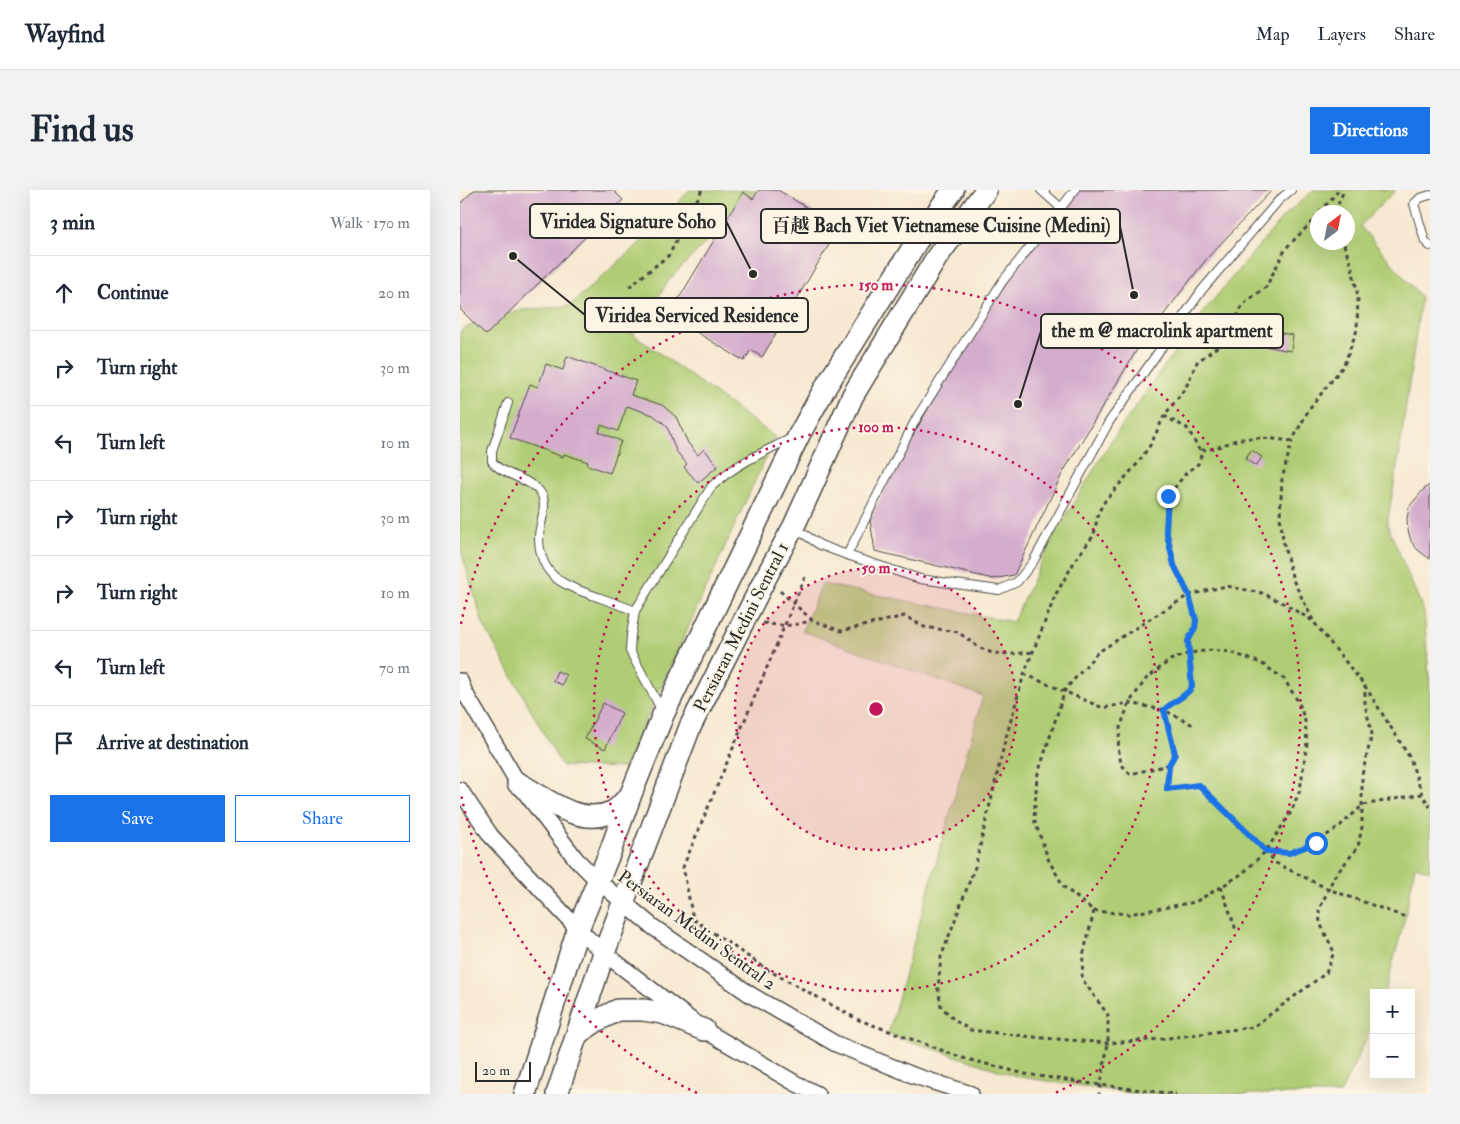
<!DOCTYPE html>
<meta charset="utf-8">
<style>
:root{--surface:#fff;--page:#f2f2f3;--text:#1f2937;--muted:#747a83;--line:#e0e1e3;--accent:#1a73e8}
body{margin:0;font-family:"IM FELL Double Pica","Noto Serif SC",serif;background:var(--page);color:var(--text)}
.controls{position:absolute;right:15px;bottom:15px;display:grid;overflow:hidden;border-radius:0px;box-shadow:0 5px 20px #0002}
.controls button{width:45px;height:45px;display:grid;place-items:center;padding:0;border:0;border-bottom:1px solid var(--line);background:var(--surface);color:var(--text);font:25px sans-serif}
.compass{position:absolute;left:850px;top:15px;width:45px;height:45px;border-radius:50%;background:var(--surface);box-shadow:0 5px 20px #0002;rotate:32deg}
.scale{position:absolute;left:15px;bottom:12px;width:56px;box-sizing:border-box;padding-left:5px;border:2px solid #2b2b2b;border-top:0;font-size:14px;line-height:18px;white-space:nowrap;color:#2b2b2b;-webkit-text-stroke:4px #fcf5e5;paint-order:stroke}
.stop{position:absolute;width:15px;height:15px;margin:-11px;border:4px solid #1a73e8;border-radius:50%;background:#fff}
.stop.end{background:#1a73e8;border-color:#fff;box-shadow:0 1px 5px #0008}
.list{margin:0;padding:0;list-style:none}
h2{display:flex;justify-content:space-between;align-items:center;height:65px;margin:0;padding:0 20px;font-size:21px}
h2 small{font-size:16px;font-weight:400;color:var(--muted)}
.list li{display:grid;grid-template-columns:32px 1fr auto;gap:15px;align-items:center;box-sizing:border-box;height:75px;padding:0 20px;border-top:1px solid var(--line)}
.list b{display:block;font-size:19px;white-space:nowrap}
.list em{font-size:16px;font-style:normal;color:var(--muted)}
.actions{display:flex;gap:10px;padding:15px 20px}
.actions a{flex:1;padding:11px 0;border:1px solid var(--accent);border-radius:0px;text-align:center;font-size:18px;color:var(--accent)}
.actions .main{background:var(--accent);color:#fff}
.icon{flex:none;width:28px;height:28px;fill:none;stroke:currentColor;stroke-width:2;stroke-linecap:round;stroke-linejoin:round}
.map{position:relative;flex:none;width:970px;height:904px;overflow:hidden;border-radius:0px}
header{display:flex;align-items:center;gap:30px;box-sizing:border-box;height:70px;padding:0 25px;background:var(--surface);border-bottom:1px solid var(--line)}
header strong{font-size:24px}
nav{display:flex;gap:28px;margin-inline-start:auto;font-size:18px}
.intro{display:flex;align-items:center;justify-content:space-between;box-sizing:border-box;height:120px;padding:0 30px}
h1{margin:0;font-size:35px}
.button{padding:12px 22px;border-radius:0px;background:var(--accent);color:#fff;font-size:18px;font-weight:700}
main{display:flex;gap:30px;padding:0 30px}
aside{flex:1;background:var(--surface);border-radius:0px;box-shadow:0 5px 20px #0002}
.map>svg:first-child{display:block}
.green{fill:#b0cd74;stroke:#6e7c50;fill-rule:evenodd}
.building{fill:#d4adcd}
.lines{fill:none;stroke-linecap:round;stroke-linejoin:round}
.lane-casing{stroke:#4a4844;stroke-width:10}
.street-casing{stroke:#4a4844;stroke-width:18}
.secondary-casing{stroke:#4a4844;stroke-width:24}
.path{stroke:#4a4844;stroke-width:3;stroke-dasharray:4 4;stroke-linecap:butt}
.lane{stroke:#fff;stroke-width:8}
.street{stroke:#fff;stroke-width:15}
.secondary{stroke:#fff;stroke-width:21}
.route{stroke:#1a73e8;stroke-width:6}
.ring{fill:none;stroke:#c2185b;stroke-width:2.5;stroke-dasharray:2.5 5}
.labels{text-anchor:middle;stroke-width:4;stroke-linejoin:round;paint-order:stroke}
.street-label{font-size:18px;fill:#2b2b2b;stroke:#fcf5e5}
.centre{fill:#c2185b;stroke:#fcf5e5;stroke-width:2.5}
.ring-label{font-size:15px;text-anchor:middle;font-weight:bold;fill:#c2185b;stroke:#fcf5e5;stroke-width:4;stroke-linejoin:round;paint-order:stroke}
.leader{fill:none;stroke:#2b2b2b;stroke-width:2}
.callout-dot{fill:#2b2b2b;stroke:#fcf5e5;stroke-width:2}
.callout{fill:#fcf5e5;stroke:#2b2b2b;stroke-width:2}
.callout-label{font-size:19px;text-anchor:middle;font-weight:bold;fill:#2b2b2b}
</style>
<header>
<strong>Wayfind</strong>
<nav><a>Map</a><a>Layers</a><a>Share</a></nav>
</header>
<div class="intro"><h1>Find us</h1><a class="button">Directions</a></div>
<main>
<aside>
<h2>3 min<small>Walk · 170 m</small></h2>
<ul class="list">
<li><svg class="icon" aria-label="ahead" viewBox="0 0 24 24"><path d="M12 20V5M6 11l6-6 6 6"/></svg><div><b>Continue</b></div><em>20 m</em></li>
<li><svg class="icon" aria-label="right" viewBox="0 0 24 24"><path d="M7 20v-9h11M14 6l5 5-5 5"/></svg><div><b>Turn right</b></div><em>30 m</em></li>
<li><svg class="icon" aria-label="left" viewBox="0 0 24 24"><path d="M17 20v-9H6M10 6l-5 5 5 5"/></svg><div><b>Turn left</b></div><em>10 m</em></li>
<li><svg class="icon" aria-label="right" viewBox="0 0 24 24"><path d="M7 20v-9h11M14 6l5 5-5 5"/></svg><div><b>Turn right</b></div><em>30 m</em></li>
<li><svg class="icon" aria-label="right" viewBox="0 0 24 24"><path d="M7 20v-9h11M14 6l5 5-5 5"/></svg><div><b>Turn right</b></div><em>10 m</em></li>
<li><svg class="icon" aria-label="left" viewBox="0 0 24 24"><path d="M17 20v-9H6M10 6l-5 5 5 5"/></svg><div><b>Turn left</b></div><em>70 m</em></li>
<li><svg class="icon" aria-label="arrive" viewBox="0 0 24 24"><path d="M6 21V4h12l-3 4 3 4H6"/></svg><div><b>Arrive at destination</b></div></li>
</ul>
<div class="actions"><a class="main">Save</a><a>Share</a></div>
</aside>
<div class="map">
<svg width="970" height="904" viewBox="0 0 970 904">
<rect width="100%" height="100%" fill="#fcf5e5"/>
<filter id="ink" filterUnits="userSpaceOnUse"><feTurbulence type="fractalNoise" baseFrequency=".02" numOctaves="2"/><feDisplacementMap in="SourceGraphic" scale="10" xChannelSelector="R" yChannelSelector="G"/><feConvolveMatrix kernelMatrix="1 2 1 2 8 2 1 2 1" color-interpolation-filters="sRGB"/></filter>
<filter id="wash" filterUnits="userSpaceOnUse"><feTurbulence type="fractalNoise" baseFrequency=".0096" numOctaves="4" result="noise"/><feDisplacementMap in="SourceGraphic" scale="20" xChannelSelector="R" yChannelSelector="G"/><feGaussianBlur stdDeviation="1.12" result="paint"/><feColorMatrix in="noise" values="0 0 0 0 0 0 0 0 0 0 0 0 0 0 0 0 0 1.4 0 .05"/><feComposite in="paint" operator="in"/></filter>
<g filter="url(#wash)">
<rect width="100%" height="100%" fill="#f7e9d1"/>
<g class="green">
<path d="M229,0H297L210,89L173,144L315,247L164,578L102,576L23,434L0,357V141L16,133L62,120L109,116L199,36Z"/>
<path d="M854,0H936L900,36L961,107L939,266L927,334L964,422L970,500V681L955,676L945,727L925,803H914V832L880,904H678L560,887L428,844L523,506L342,441L362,394L553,432L591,351L651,251L744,121L824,26ZM858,22H888V52H858Z"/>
</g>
<g id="blocks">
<g class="building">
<path d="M14,0H153L163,10L26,145L0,119V14Z"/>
<path d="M299,0H318L364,28L355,43L370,53L302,167L291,160L284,171L220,132L226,122L215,115L283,2L293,9Z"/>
<path d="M618,0H812L748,67L678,158L602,284L554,385L533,389L415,361L410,330L439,269L508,150L575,52Z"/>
<path d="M807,141L833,145L831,161L804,156Z"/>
<path d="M107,166L176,191L171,205L202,215L216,227L228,253L238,265L244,259L258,276L238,293L224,277L227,274L216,261L207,236L193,225L167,216L158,241L141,235L139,242L161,251L150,283L127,275L128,272L104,264L103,267L50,248L70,194L78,197L86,174L103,180Z"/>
<path d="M791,260L802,267L796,276L785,269Z"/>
<path d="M970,295V369L958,360L951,351L948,340L947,329L949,317L964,299Z"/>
<path d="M97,481L106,485L102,495L93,491Z"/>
<path d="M143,513L162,523L145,559L125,549Z"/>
</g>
</g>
</g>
<g filter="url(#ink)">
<use href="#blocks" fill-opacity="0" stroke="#4a4844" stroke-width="1"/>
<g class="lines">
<g class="lane-casing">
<g id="lane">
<path d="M581,0L601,18"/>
<path d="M970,5L960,8L954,14L965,51L970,56"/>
<path d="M48,213L32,261V271C42,287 77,288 83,308C87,322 78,336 79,350C81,386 101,394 132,405C146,410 161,415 175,421"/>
<path d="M335,338L360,355L387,365L456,229L542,92L615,0"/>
<path d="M387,365L460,389L539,400L557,392L573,372L649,232L742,100L819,10L831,0"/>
<path d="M202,521L170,461L171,445L175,421L251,297C274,275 303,262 332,248"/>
</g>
</g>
<g class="street-casing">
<g id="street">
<path d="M0,491L5,503L58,593L116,669L138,691L193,737L291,805L376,854L455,886L511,904"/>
<path d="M0,600L31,646L118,739L144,763L244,840L335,893L357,904"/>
</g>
</g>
<g class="secondary-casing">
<g id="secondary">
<path d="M58,593C85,608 119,637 152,622C159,619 164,611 170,606"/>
<path d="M117,844L138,830L158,820H183L203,823L244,840"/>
<path d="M65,904L118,739L150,662L171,604L203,525L339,245L365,198L457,51L493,0"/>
<path d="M97,904L144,763L230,537L306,387L334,336L393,205L477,67L526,0"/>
</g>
</g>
<g class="path">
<path d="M860,22L879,0"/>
<path d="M878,22L879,10L885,0"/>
<path d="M858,26L826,58L806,97L783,114L768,145L757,157L737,172L726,197L704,226L691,254L677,274L645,311L638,323L634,345L616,369L596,404L564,484L545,551L515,677L481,767L478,799L481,816L494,830L510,840L583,848L648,853L701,849L793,837L866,783L874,762L860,733L859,720L874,687L898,657L902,637V585L912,544L905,515V496"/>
<path d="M169,97L209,65L242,0"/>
<path d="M704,226L727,238L738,258L743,260"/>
<path d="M832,251C814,249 794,246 777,250C763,254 758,259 743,260L738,274L727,282L708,306L706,340L714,375L729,405L736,430L735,438L728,451L732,497C726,507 713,511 704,520L715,564L709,575L707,599L739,595L806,661L816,673L868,699L945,727"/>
<path d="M345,387L223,677L233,729L308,780L399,830L503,868L565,884L640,895L716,904"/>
<path d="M320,401L352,430L381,441L445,426L464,437L498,442L518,457L532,463L553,464L573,462"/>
<path d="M853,430L833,390L824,356L820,327L822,289L832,251L849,219L884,175L897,140L898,106L892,77L883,52"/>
<path d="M303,433C323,436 332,437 352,430"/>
<path d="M564,484L643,518L669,513L704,520L733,535"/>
<path d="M709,575L670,584L661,574L658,557L660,538L669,513L686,489L710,470L730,463L751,460L770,462L801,473L824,489L839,513L845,531L847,553L840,600L831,622L806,661L783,683L761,697L735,712L669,724L634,721L604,697L589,671L574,629L577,587L605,500L637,463L685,432L729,405L766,396L802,403L821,412L853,431L905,496L950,568L962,604L970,617"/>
<path d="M807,661L829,663L856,653L881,635L903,615L962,604"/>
<path d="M761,697L776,740"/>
<path d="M634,721L623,766L622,789L648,825V853L639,904"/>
</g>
<use href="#lane" class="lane"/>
<use href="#street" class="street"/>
<use href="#secondary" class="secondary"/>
</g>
</g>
<g class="lines" filter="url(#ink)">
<path class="route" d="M708,306L706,340L714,375L729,405L736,430L735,438L728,451L732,497C726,507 713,511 704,520L715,564L709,575L707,599L739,595L806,661L829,663L856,653"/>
</g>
<circle cx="416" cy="519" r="141" fill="#c2185b" fill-opacity=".12"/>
<g class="ring">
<circle cx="416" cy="519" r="141"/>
<circle cx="416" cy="519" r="282"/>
<path d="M237 903A424 424 0 0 1 1 604M1 434A424 424 0 1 1 595 903"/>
</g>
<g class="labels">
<g class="street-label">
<text transform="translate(281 437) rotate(-63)" y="6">Persiaran Medini Sentral 1</text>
<text transform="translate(237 740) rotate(36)" y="6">Persiaran Medini Sentral 2</text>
</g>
</g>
<circle cx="416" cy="519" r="8" class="centre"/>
<g class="ring-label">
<text x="416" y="100">150 m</text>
<text x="416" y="242">100 m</text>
<text x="416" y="383">50 m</text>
</g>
<path class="leader" d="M293 84L266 31M674 105L660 36M53 66L125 125M558 214L581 141"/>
<g class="callout-dot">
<circle cx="293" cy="84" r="5"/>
<circle cx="674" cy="105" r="5"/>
<circle cx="53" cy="66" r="5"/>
<circle cx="558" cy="214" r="5"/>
</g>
<g class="callout">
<rect x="70" y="14" width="196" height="34" rx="5"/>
<rect x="301" y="19" width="359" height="34" rx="5"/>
<rect x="125" y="108" width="223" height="34" rx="5"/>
<rect x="581" y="124" width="242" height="34" rx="5"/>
</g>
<g class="callout-label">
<text x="168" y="38">Viridea Signature Soho</text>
<text x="481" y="42">百越 Bach Viet Vietnamese Cuisine (Medini)</text>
<text x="237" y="132">Viridea Serviced Residence</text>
<text x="702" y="147">the m @ macrolink apartment</text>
</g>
</svg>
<div class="controls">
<button>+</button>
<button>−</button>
</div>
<svg class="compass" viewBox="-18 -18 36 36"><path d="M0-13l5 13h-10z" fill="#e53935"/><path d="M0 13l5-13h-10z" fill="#747a83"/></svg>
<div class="scale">20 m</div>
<div class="stop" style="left:856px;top:653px"></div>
<div class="stop end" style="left:708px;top:306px"></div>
</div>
</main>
